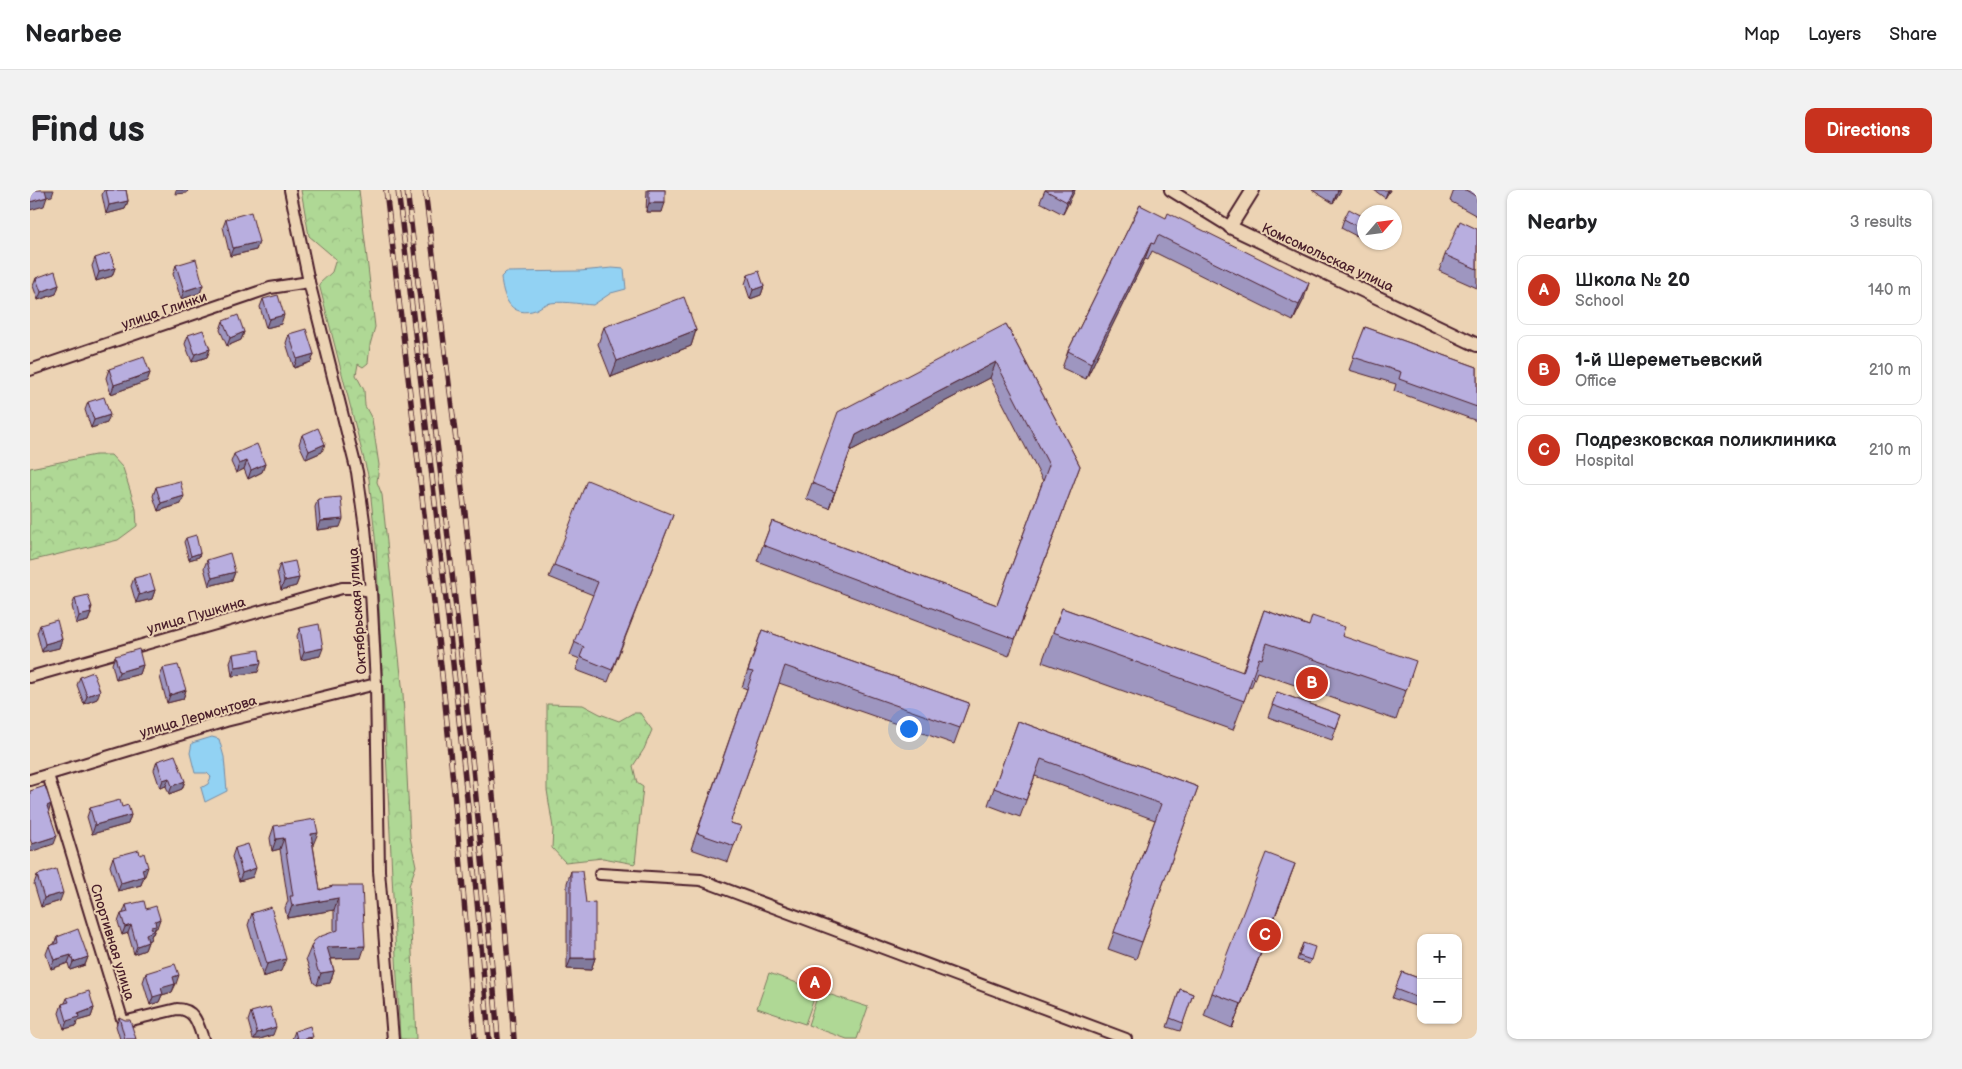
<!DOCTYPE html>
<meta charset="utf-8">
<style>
:root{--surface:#fff;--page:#f2f2f2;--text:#202124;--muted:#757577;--line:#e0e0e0;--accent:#c8321e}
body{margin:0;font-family:"Balsamiq Sans",sans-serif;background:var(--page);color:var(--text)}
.controls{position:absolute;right:15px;bottom:15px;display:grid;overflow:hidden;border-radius:10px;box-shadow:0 1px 4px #0004}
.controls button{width:45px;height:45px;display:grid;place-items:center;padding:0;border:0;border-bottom:1px solid var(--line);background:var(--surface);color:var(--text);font:25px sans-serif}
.compass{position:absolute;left:1327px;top:15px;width:45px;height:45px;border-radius:50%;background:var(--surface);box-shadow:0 1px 4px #0004;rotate:62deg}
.you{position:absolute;left:878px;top:538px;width:18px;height:18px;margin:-12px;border:4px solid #fff;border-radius:50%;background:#1a73e8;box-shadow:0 0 0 8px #1a73e833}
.badge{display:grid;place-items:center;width:32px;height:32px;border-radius:50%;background:var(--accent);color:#fff;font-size:16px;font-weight:700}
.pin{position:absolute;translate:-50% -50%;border:2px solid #fff;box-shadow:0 1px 5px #0006}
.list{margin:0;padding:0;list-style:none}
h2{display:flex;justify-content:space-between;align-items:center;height:65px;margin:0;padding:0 20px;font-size:21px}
h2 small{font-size:16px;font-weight:400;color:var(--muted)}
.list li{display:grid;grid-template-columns:32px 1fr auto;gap:15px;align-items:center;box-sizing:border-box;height:70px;margin:0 10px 10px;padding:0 10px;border:1px solid var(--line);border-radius:10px}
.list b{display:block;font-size:19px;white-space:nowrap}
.list p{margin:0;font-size:16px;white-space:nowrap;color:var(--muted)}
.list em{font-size:16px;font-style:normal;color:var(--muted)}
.map{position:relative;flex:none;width:1447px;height:849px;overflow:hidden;border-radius:10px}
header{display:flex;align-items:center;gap:30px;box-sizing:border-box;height:70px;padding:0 25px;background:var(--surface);border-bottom:1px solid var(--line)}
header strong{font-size:24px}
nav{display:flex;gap:28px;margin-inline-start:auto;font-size:18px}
.intro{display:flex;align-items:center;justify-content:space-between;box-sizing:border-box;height:120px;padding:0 30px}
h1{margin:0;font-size:35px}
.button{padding:12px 22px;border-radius:10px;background:var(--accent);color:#fff;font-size:18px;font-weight:700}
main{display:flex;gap:30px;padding:0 30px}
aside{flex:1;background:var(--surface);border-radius:10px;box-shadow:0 1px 4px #0004}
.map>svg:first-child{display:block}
.forest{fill:url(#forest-crowns);stroke:#7c7c60}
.garden{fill:#afd895;stroke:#7c7c60}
.water{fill:#92d2f3;stroke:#758aa3}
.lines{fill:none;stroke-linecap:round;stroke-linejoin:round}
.minor-casing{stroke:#4a1f2b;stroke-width:14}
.tertiary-casing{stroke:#4a1f2b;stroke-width:16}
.minor{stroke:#ecd3b4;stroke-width:10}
.tertiary{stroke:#ecd3b4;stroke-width:12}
.rail-casing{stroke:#4a1f2b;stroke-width:5.5}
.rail{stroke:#ecd3b4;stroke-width:4;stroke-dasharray:11;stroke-linecap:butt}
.wall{fill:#9e96c0;stroke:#4a1f2b}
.shaded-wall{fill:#817a9c;stroke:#4a1f2b}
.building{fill:#b8aedf;stroke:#4a1f2b}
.labels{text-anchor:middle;stroke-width:4;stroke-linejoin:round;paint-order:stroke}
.street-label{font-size:14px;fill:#4a1f2b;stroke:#ecd3b4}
</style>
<header>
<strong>Nearbee</strong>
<nav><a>Map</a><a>Layers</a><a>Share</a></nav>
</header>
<div class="intro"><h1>Find us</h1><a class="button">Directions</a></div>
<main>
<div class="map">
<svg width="1447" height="849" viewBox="0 0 1447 849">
<defs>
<pattern id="forest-crowns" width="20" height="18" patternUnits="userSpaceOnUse" patternTransform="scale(1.25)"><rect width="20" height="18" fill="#afd895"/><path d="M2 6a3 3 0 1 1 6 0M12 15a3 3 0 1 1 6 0" fill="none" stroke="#98b981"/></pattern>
</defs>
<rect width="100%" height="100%" fill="#ecd3b4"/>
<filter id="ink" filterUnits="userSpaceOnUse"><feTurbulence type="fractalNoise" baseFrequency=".02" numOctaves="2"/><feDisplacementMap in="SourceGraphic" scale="10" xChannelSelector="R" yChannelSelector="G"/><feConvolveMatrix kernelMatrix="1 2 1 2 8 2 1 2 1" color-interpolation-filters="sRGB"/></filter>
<g filter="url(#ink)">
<g class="forest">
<path d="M271,0H329L345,137L340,155L338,173L333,177L328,174L326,185L334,200L335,216L342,229L349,275L347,292L352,305L373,504L380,647L386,676L379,696L386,849H370L346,356L339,289L289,94L302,82L306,69L279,46Z"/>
<path d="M65,265H81L93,278L106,319L107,336L88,350L0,371V278Z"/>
<path d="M517,514L553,515L570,524L589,531L603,523H610L622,540L614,559L603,576L607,593L613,597L605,674L573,668L535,672L522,658L523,638L517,600Z"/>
</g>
<g class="garden">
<path d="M739,783L787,800L775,834L727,818Z"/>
<path d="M789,801L838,817L827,849H817L778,835Z"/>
</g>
<g class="water">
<path d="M582,78L594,79L596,99L581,103L563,115C548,114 531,110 516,114C511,116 507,120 502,121C479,126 473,106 471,87L476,82L550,81Z"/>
<path d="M182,547L189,549L194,567L197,601L175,612L171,598L178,594L181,587L177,583H165L160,563L162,553Z"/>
</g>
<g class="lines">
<g class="minor-casing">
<g id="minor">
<path d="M260,0L279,92L327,282L335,338L341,401L346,494L349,681L363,849"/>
<path d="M1140,0L1200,37"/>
<path d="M0,180L240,98L279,92"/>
<path d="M0,487L312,398H324L341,401"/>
<path d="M18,585L93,832L147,819C165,819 168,834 173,849"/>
<path d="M0,590L196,531L346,494"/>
<path d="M570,684L671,690L1096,849"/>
</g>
</g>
<g class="tertiary-casing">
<path id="tertiary" d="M1223,0L1200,37L1447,155"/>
</g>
<use href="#minor" class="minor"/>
<use href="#tertiary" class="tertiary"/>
<g class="rail-casing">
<g id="rail">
<path d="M356,0C389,283 425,565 445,849"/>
<path d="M368,0C402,283 436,565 459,849"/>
<path d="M377,0C411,283 445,565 468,849"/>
<path d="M395,0L436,331L472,697L484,849"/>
</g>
</g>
<use href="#rail" class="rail"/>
</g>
<g class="wall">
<path d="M74,0H96L98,11L95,19L76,24L72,5Z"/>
<path d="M617,0H635L632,22H616Z"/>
<path d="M1015,0H1045L1033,24L1010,12Z"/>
<path d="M1282,0H1311L1303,13Z"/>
<path d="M1344,0H1360L1355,8Z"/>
<path d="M1424,0H1447V26L1420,11Z"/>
<path d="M1110,15L1274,109L1263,131L1122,61L1118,70L1115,69L1056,189L1032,178L1038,161Z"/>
<path d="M1334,27V50L1311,38L1314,29Z"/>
<path d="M196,29L229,52L226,60L200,66L193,37Z"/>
<path d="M1447,39V98L1409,81L1415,65Z"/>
<path d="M65,68L85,78L82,86L66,91L62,76Z"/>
<path d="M146,75L173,95L170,103L151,109L143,84Z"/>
<path d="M718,85L734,96L731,105L720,109L715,94Z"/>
<path d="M6,88L29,95L26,104L8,110L3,96Z"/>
<path d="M233,109L251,134L236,138L230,117Z"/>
<path d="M193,131L214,142L211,150L197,156L190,140Z"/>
<path d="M976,134L1050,276L979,466L727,371L742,331L967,415L1013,291L960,188L820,261L799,318L776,309L782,293Z"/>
<path d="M574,137L666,140L661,156L581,187L568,154Z"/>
<path d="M1335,137L1447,177V231L1364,201L1366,194L1319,180Z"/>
<path d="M259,144L284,164L281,172L264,178L256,153Z"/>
<path d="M158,145L180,159L177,167L162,172L155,154Z"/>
<path d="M79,179L120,183L117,191L81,204L76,188Z"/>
<path d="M58,212L77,233L61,238L55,220Z"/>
<path d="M272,245L292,262L276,269L269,254Z"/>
<path d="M204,264L235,274L232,282L218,289L214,279L206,283L201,272Z"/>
<path d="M126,297L151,314L128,321L123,306Z"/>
<path d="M288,309L310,337L287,340L285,317Z"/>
<path d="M643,325L578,492L546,480L550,469L540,465L563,405L519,387L524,375Z"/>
<path d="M156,348L170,363L169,367L159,370L154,352Z"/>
<path d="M177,370L205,382L202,390L179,396L174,378Z"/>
<path d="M250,374L269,388L266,396L251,400L247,382Z"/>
<path d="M104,388L125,400L122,409L106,413L101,396Z"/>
<path d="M45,408L60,420L61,423L58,431L46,434L42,416Z"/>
<path d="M1032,418L1212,482L1234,420L1279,436L1312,446L1376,501L1366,530L1227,482L1221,498L1219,497L1203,540L1012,472Z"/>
<path d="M10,435L32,449L29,458L12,462L7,443Z"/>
<path d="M270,438L290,466L271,470L267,446Z"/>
<path d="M732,440L939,513L924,554L749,493L700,633L711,636L698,672L661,659L717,499L712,497Z"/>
<path d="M203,464L228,482L202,486L200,472Z"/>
<path d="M85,466L113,475L110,484L86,490L82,474Z"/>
<path d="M133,478L156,500L153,509L137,513L130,487Z"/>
<path d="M50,487L67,509L54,514L47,495Z"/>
<path d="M1247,502L1311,525L1302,550L1238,527Z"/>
<path d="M988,531L1168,597L1106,769L1078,759L1125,630L1005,586L990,627L958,615Z"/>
<path d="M127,571L155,591L152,599L139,604L136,596L130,598L124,580Z"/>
<path d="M92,617L101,625L98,634L62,644L57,627L60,618Z"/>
<path d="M244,636L283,655L290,700L303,696L331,768L301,769L304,781L300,793L287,795L284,793L276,769L281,757L304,741V720L257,728L255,718L258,711L250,659L242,661L240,648Z"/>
<path d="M205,658L223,687L209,691L202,667Z"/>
<path d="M83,667L115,686H114L111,695L88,701L80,676Z"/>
<path d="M541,681L556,713L565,768L561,780L537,779V693Z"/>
<path d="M7,685L30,711L11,717L4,694Z"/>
<path d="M1256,698L1202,838L1174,826L1182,803Z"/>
<path d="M96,715L116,719L130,729L123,744H122L120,750H118V752L115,760L104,764L98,743L92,745L88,732L91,724L93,723Z"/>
<path d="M222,723L251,781L233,787L218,735Z"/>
<path d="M27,747L58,767L55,775L40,780L38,773L21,779L16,764L19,756L24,754Z"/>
<path d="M1273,753L1281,770L1279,774L1267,770Z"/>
<path d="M1372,782L1391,789V818L1362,808Z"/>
<path d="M116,783L146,794L142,802L132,805L129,812L120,815L113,792Z"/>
<path d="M1150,799L1163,804L1150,841L1137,837Z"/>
<path d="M37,808L64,818L61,827L47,831L46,836L34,839L29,823L32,814L35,813Z"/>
<path d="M221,822L243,845L230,849H223L218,831Z"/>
<path d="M89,827L106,849H90L86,836Z"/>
<path d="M265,841L282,849H262Z"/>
</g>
<g class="shaded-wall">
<path d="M15,0H24L22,6L12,8Z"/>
<path d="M146,0H158L157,3L145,4Z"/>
<path d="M1043,0H1045L1033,24L1037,12Z"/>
<path d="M1308,0H1311L1303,13Z"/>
<path d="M1358,0H1360L1355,8Z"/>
<path d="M17,7L14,16L0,20V12Z"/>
<path d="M98,11L95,19L76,24L79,15Z"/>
<path d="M619,13H635L632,22H616Z"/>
<path d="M229,52L226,60L200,66L203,58Z"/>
<path d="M1121,53L1115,69L1056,189L1061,173Z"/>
<path d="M85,78L82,86L66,91L69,82Z"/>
<path d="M1279,93L1274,109L1263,131L1269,115Z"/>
<path d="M29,95L26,104L8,110L11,102Z"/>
<path d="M173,95L170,103L151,109L154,101Z"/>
<path d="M734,96L731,105L720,109L723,100Z"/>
<path d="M254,125L251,134L236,138L239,129Z"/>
<path d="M666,140L661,156L581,187L587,171Z"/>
<path d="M214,142L211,150L197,156L200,148Z"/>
<path d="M180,159L177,167L162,172L165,164Z"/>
<path d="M284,164L281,172L264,178L267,169Z"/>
<path d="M966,172L960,188L820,261L799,318L826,245Z"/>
<path d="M120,183L117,191L81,204L84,195Z"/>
<path d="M80,225L77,233L61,238L64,230Z"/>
<path d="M295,254L292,262L276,269L279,261Z"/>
<path d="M217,271L214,279L206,283L209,274Z"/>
<path d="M235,274L232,282L218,289L221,280Z"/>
<path d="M154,306L151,314L128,321L131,313Z"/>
<path d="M313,329L310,337L287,340L290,331Z"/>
<path d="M170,363L169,367L159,370L161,366Z"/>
<path d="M205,382L202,390L179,396L182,388Z"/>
<path d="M269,388L266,396L251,400L254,391Z"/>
<path d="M125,400L122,409L106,413L109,405Z"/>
<path d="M60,417H62L60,423H61L58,431L46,434L49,426Z"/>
<path d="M32,449L29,458L12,462L15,454Z"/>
<path d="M293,458L290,466L271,470L274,462Z"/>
<path d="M231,473L228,482L202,486L205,477Z"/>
<path d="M113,475L110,484L86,490L89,482Z"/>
<path d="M156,500L153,509L137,513L140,505Z"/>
<path d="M70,501L67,509L54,514L57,506Z"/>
<path d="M139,588L136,596L130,598L133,590Z"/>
<path d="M155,591L152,599L139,604L142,596Z"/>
<path d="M21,614L18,623L17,616Z"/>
<path d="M101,625L98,634L62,644L65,635Z"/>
<path d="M288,643L283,655L277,656L281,644Z"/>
<path d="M27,646L24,654L0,662V659L2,654Z"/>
<path d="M254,648L250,659L242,661L246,649Z"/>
<path d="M1265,674L1256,698L1202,838L1211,814Z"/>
<path d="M118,677L115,686L109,687L112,679Z"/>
<path d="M226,678L223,687L209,691L212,683Z"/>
<path d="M114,686L111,695L88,701L91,693Z"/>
<path d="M33,703L30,711L11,717L14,708Z"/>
<path d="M308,708L304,720L257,728L262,716Z"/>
<path d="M130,729L127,738H125L123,744H122L120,750L113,752L116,744L125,731Z"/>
<path d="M101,735L98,743L92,745L95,737Z"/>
<path d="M118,752L115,760L104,764L107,756Z"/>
<path d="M335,756L331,768L293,769L297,757Z"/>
<path d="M41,765L38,773L21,779L24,770Z"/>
<path d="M58,767L55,775L40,780L43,772Z"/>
<path d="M541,768H565L561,780L537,779Z"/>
<path d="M256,769L251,781L233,787L237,774Z"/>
<path d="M304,781L300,793L287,795L291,783Z"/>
<path d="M149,785L146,794H143H145L142,802L132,805L129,812L120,815L123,807L131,798L143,787Z"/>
<path d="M64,818L61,827L47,831L46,836L34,839L37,831L48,824Z"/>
<path d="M246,837L243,845L230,849H224L227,843Z"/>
</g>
<g class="building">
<path d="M0,0H15L17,7L0,12Z"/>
<path d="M76,0H96L98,11L79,15Z"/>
<rect x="619" y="0" width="16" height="13"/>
<path d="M1015,0H1043L1037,12Z"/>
<path d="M1436,0H1447V7Z"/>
<path d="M1110,15L1136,28L1138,23L1279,93L1269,115L1128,45L1124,54L1121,53L1061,173L1038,161Z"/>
<path d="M1319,19L1334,27V40L1314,29Z"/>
<path d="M221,22L229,52L203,58L196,29Z"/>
<path d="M1430,31L1447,39V79L1415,65Z"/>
<path d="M80,63L85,78L69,82L65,68Z"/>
<path d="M166,69L173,95L154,101L146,75Z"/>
<path d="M25,81L29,95L11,102L6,88Z"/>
<path d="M729,81L734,96L723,100L718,85Z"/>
<path d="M248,105L254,125L239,129L233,109Z"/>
<path d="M654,107L666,140L587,171L574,137Z"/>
<path d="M208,125L214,142L200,148L193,131Z"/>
<path d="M976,134L1050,276L985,449L733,355L742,331L967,415L1019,275L966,172L826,245L805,302L782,293L808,222Z"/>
<path d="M1335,137L1447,177V217L1369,189L1371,182L1323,167Z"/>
<path d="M276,139L284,164L267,169L259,144Z"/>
<path d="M173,140L180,159L165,164L158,145Z"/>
<path d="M114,167L120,183L84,195L79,179Z"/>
<path d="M74,207L80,225L64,230L58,212Z"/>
<path d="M288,238L295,254L279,261L272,245Z"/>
<path d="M227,254L235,274L221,280L217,271L209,274L204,264Z"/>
<path d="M557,290L643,325L582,480L550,467L554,457L544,452L568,392L524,375Z"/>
<path d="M150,291L154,306L131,313L126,297Z"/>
<path d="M311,307L313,329L290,331L288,309Z"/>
<path d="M166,345L170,363L161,366L156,348Z"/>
<path d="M200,363L205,382L182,388L177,370Z"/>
<path d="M265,371L269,388L254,391L250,374Z"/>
<path d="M120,384L125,400L109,405L104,388Z"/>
<path d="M58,405L62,417H60L61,423L49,426L45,408Z"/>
<path d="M1032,418L1213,482L1234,420L1279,436L1282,426L1315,437L1312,446L1386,471L1376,501L1237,453L1232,469L1229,468L1214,511L1023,442Z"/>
<path d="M27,430L32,449L15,454L10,435Z"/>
<path d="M289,434L293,458L274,462L270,438Z"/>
<path d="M732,440L939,513L930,538L755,476L700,633L711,636L704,656L667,643L723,482L718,481Z"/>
<path d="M109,459L113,475L89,482L85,466Z"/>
<path d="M229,460L231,473L205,477L203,464Z"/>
<path d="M148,475L156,500L140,505L133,478Z"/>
<path d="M63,482L70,501L57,506L50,487Z"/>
<path d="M1247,502L1311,525L1306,538L1242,515Z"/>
<path d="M988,531L1168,597L1112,752L1084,742L1131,614L1011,569L996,610L964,598Z"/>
<path d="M145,565L155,591L142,596L139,588L133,590L127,571Z"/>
<path d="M15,596L21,614L17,616L27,646L2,654L0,649V601Z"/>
<path d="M90,610L92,617L98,615L101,625L65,635L60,618Z"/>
<path d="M285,629L288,643L281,644L290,700L303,696H332L335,756L297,757L304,781L291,783L288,781L281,757L284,751L289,747L308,740V708L262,716L260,706H263L254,648L246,649L244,636Z"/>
<path d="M218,654L226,678L212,683L205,658Z"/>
<path d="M109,660L110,665L114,663L118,677L112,679L114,686L91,693L83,667Z"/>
<path d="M1236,663L1265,674L1211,814L1182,803Z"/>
<path d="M26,679L33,703L14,708L7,685Z"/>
<path d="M541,681H552L556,713L565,712V768H541Z"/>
<path d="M114,711L116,719L126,716L130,729L125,731L126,736L121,737L123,741L116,744L118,752L107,756L101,735L95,737L91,724L98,722L96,715Z"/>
<path d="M241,717L256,769L237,774L222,723Z"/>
<path d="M48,739L58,767L43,772L41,765L24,770L19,756L28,753L27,747Z"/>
<path d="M1273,753L1285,757L1281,770L1269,766Z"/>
<path d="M145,774L149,785L143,787L145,794L131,798L133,804L123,807L116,783Z"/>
<path d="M1372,782L1391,789V809L1365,799Z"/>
<path d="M1150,799L1163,804L1153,833L1140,828Z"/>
<path d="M59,801L64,818L48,824L49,827L37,831L32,814L39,812L37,808Z"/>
<path d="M240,817L246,837L227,843L221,822Z"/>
<path d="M89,827L95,830H100L106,849H95Z"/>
<path d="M280,836L283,847L277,848V849H267L265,841Z"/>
</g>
</g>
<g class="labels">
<g class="street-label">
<text transform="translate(1298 67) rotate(25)" y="5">Комсомольская улица</text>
<text transform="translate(134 120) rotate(-19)" y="5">улица Глинки</text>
<text transform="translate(327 421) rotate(-94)" y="5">Октябрьская улица</text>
<text transform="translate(166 425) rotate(-16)" y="5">улица Пушкина</text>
<text transform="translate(168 526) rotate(-16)" y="5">улица Лермонтова</text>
<text transform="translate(83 752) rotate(73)" y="5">Спортивная улица</text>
</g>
</g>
</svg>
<div class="controls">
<button>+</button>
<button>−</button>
</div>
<svg class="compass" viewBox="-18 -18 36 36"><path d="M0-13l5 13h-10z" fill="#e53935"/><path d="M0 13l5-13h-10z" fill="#757577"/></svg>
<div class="you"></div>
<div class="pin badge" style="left:785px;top:793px">A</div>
<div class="pin badge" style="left:1282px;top:493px">B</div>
<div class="pin badge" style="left:1235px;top:745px">C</div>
</div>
<aside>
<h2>Nearby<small>3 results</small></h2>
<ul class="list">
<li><span class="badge">A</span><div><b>Школа № 20</b><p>School</p></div><em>140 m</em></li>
<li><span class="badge">B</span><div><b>1-й Шереметьевский</b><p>Office</p></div><em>210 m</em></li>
<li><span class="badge">C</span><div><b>Подрезковская поликлиника</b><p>Hospital</p></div><em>210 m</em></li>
</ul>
</aside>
</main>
